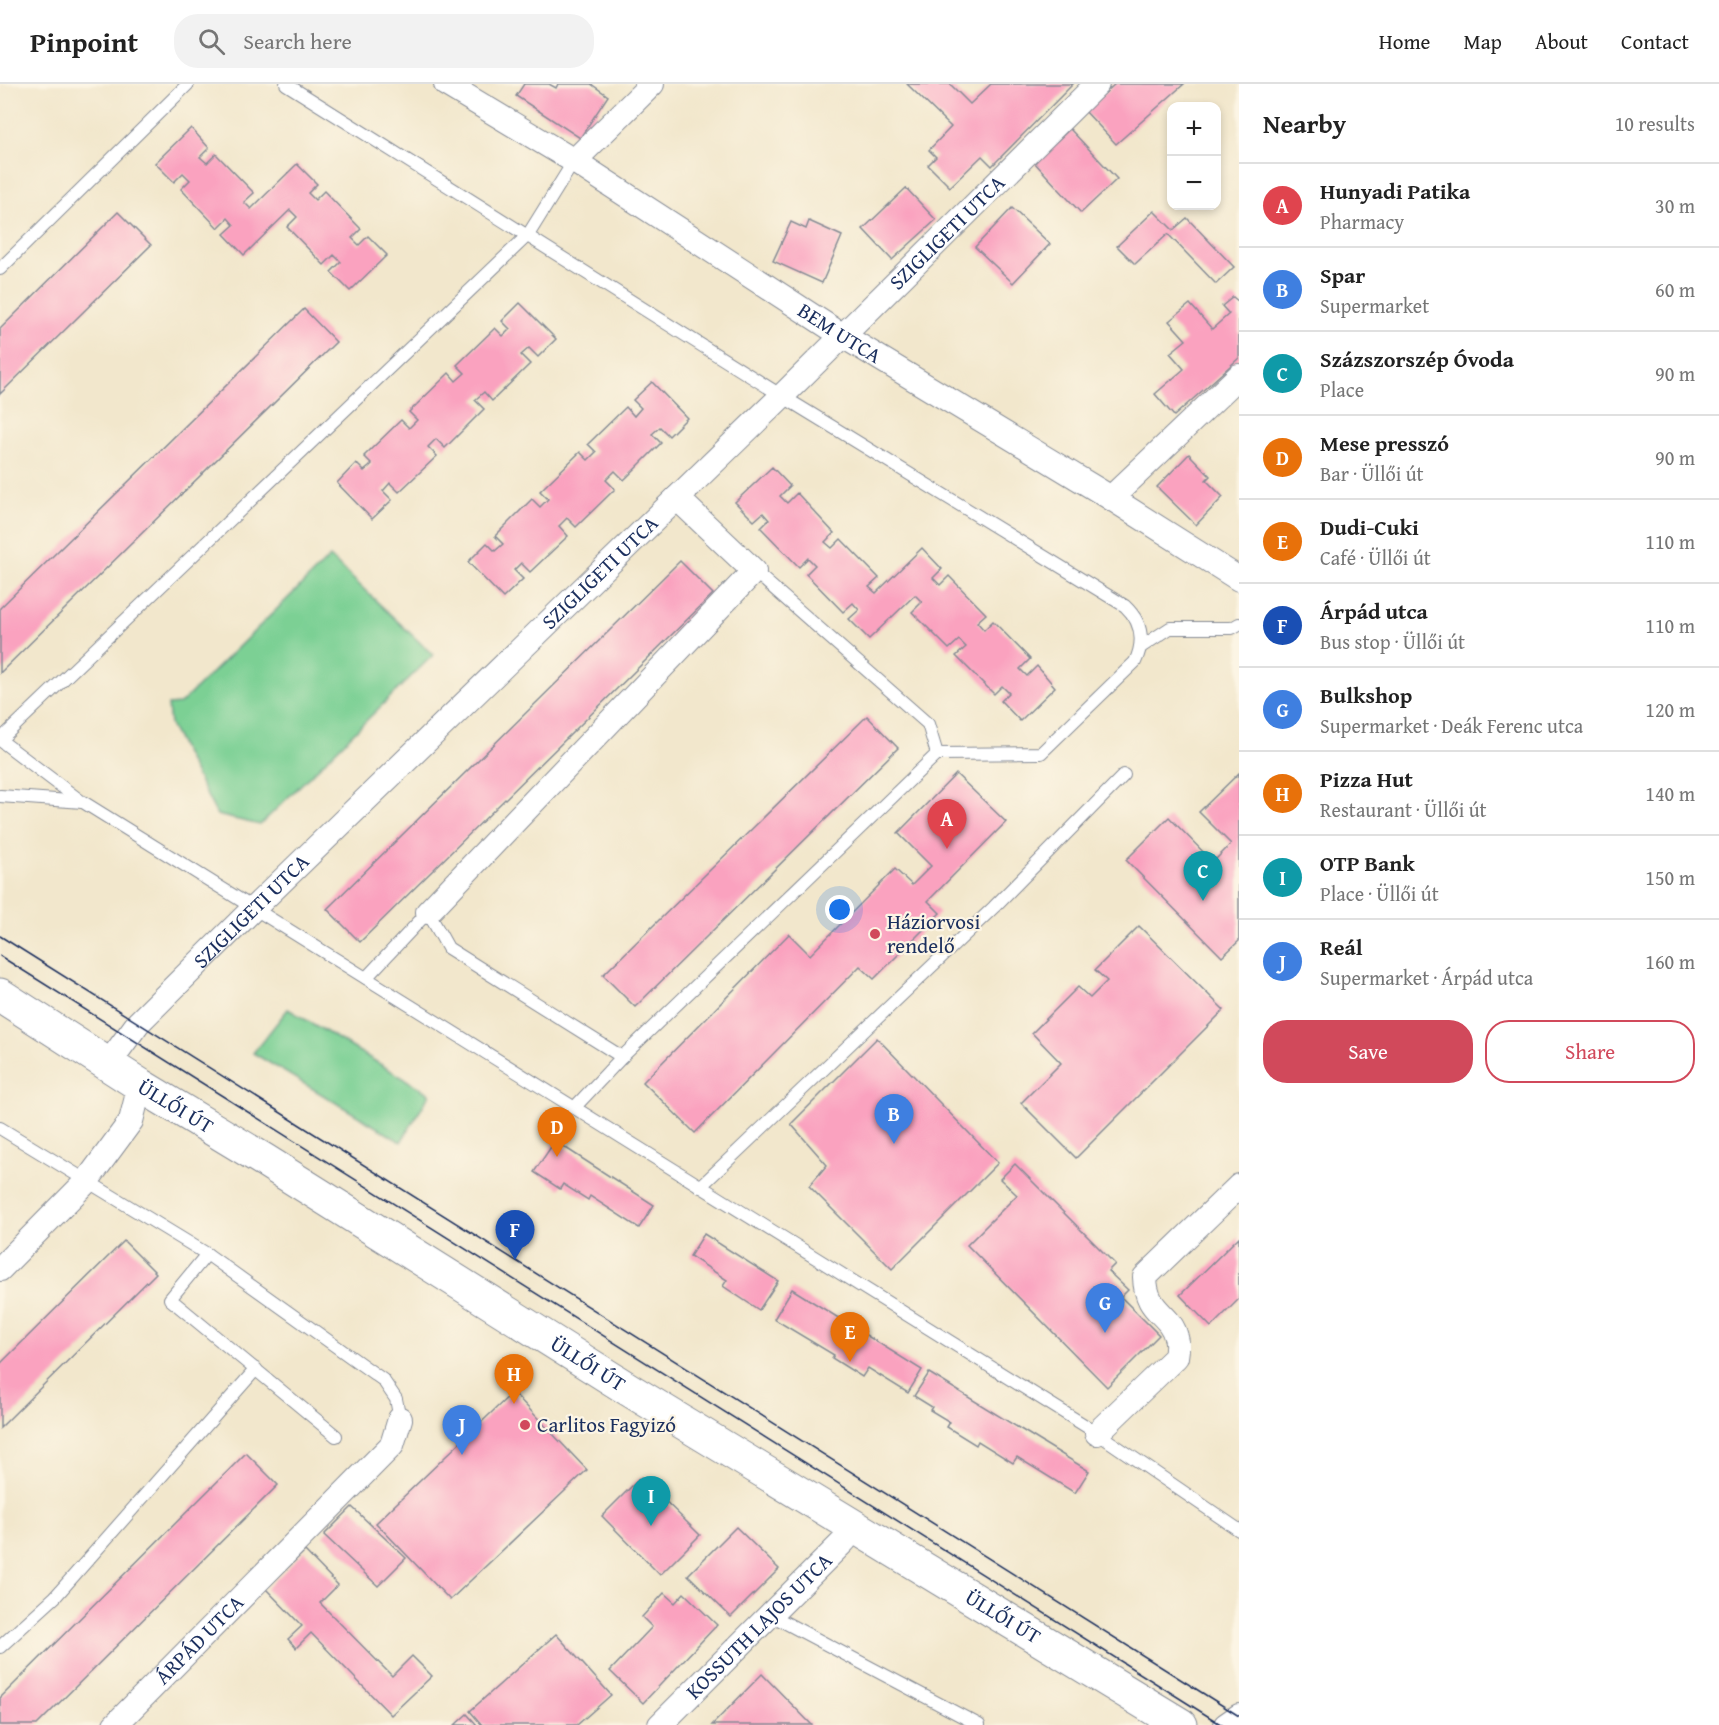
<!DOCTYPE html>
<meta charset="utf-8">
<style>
:root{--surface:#fff;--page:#f2f2f2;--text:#222;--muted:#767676;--line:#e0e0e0;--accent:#d1495b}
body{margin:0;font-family:"Gentium Book Plus",serif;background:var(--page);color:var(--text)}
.controls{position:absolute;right:18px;top:18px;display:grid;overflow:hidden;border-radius:12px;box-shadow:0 3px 9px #0003}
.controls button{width:54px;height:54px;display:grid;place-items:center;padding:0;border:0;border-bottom:2px solid var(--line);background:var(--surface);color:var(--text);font:30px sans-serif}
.you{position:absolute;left:840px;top:826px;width:21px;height:21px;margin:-15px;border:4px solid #fff;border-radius:50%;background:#1a73e8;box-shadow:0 0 0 9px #1a73e833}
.badge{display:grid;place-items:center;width:39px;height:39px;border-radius:50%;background:var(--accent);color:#fff;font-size:20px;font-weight:700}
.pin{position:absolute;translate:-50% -50px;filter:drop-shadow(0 2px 3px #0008)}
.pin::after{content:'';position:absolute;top:32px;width:21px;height:18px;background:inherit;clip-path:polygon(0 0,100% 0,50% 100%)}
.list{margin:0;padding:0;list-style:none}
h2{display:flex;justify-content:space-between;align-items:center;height:78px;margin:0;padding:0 24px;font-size:26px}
h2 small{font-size:20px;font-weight:400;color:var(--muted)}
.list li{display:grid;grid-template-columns:39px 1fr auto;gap:18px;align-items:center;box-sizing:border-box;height:84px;padding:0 24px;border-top:2px solid var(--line)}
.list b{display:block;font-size:22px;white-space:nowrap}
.list p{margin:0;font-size:20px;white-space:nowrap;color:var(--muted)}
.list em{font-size:20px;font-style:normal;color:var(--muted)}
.actions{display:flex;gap:12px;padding:18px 24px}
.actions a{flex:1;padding:14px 0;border:2px solid var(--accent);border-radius:24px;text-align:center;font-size:21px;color:var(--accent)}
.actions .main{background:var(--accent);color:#fff}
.icon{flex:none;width:33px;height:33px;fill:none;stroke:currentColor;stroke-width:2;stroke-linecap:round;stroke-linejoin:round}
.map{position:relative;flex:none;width:1239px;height:1641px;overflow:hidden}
header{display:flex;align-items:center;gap:36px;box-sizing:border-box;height:84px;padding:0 30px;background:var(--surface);border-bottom:2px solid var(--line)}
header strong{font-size:28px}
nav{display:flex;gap:33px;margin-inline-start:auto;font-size:21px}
.search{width:420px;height:54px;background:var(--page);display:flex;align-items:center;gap:15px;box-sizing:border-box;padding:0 21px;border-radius:24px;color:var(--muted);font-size:22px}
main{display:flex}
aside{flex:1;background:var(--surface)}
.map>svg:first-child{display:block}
.green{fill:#7bd094;stroke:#4b8079;stroke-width:1.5}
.building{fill:#faa2bf}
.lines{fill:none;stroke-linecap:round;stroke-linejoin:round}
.lane-casing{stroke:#868b95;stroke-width:14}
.street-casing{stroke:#868b95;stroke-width:26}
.secondary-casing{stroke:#868b95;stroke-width:35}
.lane{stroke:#fff;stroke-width:12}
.street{stroke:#fff;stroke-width:24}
.secondary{stroke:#fff;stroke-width:33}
.tram{stroke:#1b2f5e;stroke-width:1.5}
.poi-dot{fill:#d1495b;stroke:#fcf5e5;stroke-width:2}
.labels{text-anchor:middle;stroke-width:4.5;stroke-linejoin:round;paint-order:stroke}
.street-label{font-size:21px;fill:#1b2f5e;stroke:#fcf5e5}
.poi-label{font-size:21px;fill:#1b2f5e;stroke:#fcf5e5;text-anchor:start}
</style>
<header>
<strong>Pinpoint</strong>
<div class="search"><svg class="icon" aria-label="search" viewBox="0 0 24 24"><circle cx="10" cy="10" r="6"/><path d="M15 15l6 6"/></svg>Search here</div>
<nav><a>Home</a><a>Map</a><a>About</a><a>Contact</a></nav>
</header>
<main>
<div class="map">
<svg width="1239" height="1641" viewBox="0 0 1239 1641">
<rect width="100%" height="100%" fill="#fcf5e5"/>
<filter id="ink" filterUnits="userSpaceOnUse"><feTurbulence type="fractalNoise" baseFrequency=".0167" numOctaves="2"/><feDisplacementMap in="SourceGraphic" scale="12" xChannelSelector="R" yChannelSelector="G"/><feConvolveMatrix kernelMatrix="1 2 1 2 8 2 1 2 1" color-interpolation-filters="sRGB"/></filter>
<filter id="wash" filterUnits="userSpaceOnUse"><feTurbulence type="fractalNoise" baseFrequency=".008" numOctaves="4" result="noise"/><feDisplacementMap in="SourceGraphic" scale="24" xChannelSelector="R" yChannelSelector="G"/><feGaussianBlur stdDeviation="1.35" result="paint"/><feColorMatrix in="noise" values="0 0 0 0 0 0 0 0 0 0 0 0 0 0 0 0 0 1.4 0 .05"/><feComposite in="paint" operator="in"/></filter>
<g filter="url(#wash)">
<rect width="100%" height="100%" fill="#f2e7cc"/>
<g class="green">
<path d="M330,473L433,571L260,741L217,731L170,641L168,621L180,620Z"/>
<path d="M288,925L430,1010L401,1058L253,969Z"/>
</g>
<g id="blocks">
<g class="building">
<path d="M524,0H549L556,4L558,0H591L608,12L580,54L516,12Z"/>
<path d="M907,0H950L970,20L991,0H1073L992,82L982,72L950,103L928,81L936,73L929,66L951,43Z"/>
<path d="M1115,0H1184L1116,60L1085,27Z"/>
<path d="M191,44L209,64L200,73L207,79L216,70L254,109L244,118L251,125L297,80L317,100L308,109L315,116L324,107L361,145L352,154L359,161L368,152L387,171L350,207L331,188L341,178L334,171L324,181L287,143L297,133L290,126L244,171L224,150L234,141L228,134L218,144L181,105L190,96L183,89L174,98L155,79Z"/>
<path d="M1070,45L1117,95L1081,129L1034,78Z"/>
<path d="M906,104L936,136L892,176L863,145Z"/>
<path d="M1012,124L1050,160L1013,199L975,163Z"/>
<path d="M1154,127L1173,146L1187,134L1234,183L1216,200L1168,150L1135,180L1117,162Z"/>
<path d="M118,128L151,161L0,310V245Z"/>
<path d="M809,137L842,152L822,199L773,177L791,138L806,145Z"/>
<path d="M1233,213L1239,218V274L1174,332L1155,310L1184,285L1170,269L1186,256L1169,237L1190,220L1212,245L1229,230L1222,222Z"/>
<path d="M520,219L556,255L538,273L529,264L521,271L530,280L492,317L484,308L475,316L484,325L445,364L436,355L428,363L437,372L399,408L390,399L383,407L392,416L372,435L337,399L356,379L364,387L369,383L372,380L364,372L401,336L409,344L417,336L409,328L449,289L456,297L465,289L457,281L495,244L503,252L510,245L502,237Z"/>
<path d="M304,225L336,258L0,589V524Z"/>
<path d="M652,298L687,334L669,352L660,343L652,350L661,359L624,396L615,387L606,396L615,405L576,443L567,434L559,442L568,452L530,488L521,479L514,486L523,495L503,514L468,478L487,459L495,467L503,460L495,452L532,415L540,423L548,415L540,407L580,368L588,376L596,368L588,360L626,323L634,332L641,324L633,316Z"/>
<path d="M1189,370L1210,392L1206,396L1223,413L1196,441L1157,403Z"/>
<path d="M772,383L790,402L780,412L787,419L797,409L834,449L825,458L832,464L841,455L879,494L869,503L876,509L922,464L942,485L933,494L940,501L949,492L986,530L977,538L984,546L993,537L1030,575L1020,585L1027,592L1037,582L1055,603L1020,637L1001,617L1009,609L1002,602L994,610L956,572L966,563L959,556L949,565L912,528L922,518L915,511L869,555L849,535L859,526L853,519L843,528L806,490L815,481L808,474L799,483L761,444L769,436L763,429L754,437L735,418Z"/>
<path d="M680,477L713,510L360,858L327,825Z"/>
<path d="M867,632L898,664L635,923L603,891Z"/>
<path d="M1239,689V857L1222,873L1126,776L1169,733L1213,778L1231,760L1199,728Z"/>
<path d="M956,690L1006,738L928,817L940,829L874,895L860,882L695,1049L643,998L789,850L810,871L895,785L912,801L931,782L898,749Z"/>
<path d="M1139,842L1224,926L1076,1074L1021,1019L1061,979L1032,949L1078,903L1090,914L1107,897L1095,886Z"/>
<path d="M877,954L998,1079L892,1185L809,1102L827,1081L791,1040Z"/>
<path d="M555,1057L654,1121L639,1144L590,1112L588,1116L563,1100L560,1105L534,1088Z"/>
<path d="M1015,1080L1115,1180L1108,1187L1128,1206L1121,1213L1159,1251L1107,1303L967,1161L1017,1111L1000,1095Z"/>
<path d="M704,1150L778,1197L759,1226L723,1202L727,1196L690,1172Z"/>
<path d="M1239,1153V1215L1211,1243L1180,1211Z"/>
<path d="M124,1157L156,1189L0,1344V1280Z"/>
<path d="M792,1205L922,1286L908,1309L868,1284L862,1293L832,1274L834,1271L774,1235Z"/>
<path d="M929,1289L1089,1387L1075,1409L1017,1373L1013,1379L978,1357L976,1361L947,1343L950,1338L930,1326L932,1323L914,1312Z"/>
<path d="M513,1308L587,1386L450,1516L376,1439Z"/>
<path d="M246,1369L278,1401L37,1641H0V1614Z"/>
<path d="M641,1393L700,1451L660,1491L602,1432Z"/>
<path d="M352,1423L406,1474L378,1502L324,1451Z"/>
<path d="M736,1443L779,1485L731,1533L688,1491Z"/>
<path d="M305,1467L338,1501L320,1519L392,1592L412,1572L432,1592L391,1631L311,1549L296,1564L288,1555L302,1542L266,1505Z"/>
<path d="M664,1509L675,1519L684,1509L717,1541L643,1619L610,1587L652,1543L642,1533Z"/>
<path d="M556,1550L611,1611L577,1641H482L470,1627Z"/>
<path d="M762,1590L812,1641H712Z"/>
<path d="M467,1630L477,1641H455Z"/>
</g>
</g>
</g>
<g filter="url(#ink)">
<use href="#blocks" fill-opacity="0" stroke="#868b95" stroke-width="1.5"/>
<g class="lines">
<g class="lane-casing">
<g id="lane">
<path d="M286,0L782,312L1125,522C1142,538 1145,557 1135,578L1041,669L937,670L622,973L574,1024"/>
<path d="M0,185L188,0"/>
<path d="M754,487L928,640L937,670"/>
<path d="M1141,563L1170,544H1232L1239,540"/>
<path d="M0,656L528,151L574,77"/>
<path d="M0,656L82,718"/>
<path d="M0,712L83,718L1097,1349L1239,1446"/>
<path d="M366,894L428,828L448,864L622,973"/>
<path d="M0,1044L207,1170L383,1296L396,1315L400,1335"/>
<path d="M700,1103L994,823L1124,691"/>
<path d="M207,1170L170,1215L336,1352"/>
<path d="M769,1530L979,1641"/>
<path d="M0,1563L55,1513L256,1285"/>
</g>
</g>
<g class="street-casing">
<g id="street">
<path id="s1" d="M446,0L574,77L843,252L1111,414L1239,495"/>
<path d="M574,77L652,0"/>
<path d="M1111,414L1239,292"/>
<path d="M428,828L754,487L677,414"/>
<path id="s2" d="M108,980L138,939L254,824L782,312L1097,0"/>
<path d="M0,1185L86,1098L131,1037L140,1001"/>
<path d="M1097,1349L1176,1273C1177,1267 1178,1259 1176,1253C1169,1227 1146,1230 1145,1193L1239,1102"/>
<path id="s3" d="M115,1641L392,1361L400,1335"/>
<path id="s4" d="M660,1641L844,1457L855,1443"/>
<path d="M1226,1641L1239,1632"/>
</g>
</g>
<g class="secondary-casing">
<g id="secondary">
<path id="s5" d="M0,911L140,1001L264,1076L628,1305L1181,1641"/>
</g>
</g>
<use href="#lane" class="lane"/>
<use href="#street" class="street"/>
<use href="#secondary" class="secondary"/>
<g class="tram">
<path d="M0,852L1239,1632"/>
<path d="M0,872L1222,1641"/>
</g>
</g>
</g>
<g class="poi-dot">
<circle cx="875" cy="850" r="6"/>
<circle cx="525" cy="1341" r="6"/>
</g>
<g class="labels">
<g class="street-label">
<text dy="7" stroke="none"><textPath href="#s2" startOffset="1182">SZIGLIGETI UTCA</textPath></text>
<text dy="7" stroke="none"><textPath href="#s1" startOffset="466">BEM UTCA</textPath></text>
<text dy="7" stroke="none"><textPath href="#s2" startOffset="696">SZIGLIGETI UTCA</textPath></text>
<text dy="7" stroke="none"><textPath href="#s2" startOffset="210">SZIGLIGETI UTCA</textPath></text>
<text dy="7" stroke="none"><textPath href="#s5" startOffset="208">ÜLLŐI ÚT</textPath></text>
<text dy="7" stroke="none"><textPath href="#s5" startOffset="694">ÜLLŐI ÚT</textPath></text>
<text dy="7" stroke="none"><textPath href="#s5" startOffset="1180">ÜLLŐI ÚT</textPath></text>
<text dy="7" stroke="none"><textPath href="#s4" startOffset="140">KOSSUTH LAJOS UTCA</textPath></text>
<text dy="7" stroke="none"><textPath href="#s3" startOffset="120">ÁRPÁD UTCA</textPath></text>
</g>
<g class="poi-label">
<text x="887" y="845">Háziorvosi<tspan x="887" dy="24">rendelő</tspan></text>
<text x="537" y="1348">Carlitos Fagyizó</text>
</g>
</g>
</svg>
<div class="controls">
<button>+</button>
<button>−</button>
</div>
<div class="you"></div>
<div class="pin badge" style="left:947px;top:765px;background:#e0444e">A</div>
<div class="pin badge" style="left:894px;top:1060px;background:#3f7fe0">B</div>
<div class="pin badge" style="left:1203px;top:817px;background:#0f9aa8">C</div>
<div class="pin badge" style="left:557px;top:1073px;background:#e8710a">D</div>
<div class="pin badge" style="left:850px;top:1278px;background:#e8710a">E</div>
<div class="pin badge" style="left:515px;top:1176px;background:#1a4fb4">F</div>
<div class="pin badge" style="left:1105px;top:1249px;background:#3f7fe0">G</div>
<div class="pin badge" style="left:514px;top:1320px;background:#e8710a">H</div>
<div class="pin badge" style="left:651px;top:1442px;background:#0f9aa8">I</div>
<div class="pin badge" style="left:462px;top:1371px;background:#3f7fe0">J</div>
</div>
<aside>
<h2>Nearby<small>10 results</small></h2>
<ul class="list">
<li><span class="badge" style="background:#e0444e">A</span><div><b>Hunyadi Patika</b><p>Pharmacy</p></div><em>30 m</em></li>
<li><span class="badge" style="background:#3f7fe0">B</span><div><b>Spar</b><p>Supermarket</p></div><em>60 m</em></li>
<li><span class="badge" style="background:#0f9aa8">C</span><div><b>Százszorszép Óvoda</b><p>Place</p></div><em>90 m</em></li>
<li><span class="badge" style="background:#e8710a">D</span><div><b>Mese presszó</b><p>Bar · Üllői út</p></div><em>90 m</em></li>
<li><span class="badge" style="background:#e8710a">E</span><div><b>Dudi-Cuki</b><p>Café · Üllői út</p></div><em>110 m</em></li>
<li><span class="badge" style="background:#1a4fb4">F</span><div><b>Árpád utca</b><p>Bus stop · Üllői út</p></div><em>110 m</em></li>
<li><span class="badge" style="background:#3f7fe0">G</span><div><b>Bulkshop</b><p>Supermarket · Deák Ferenc utca</p></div><em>120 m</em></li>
<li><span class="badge" style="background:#e8710a">H</span><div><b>Pizza Hut</b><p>Restaurant · Üllői út</p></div><em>140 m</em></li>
<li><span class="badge" style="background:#0f9aa8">I</span><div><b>OTP Bank</b><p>Place · Üllői út</p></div><em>150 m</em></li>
<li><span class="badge" style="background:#3f7fe0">J</span><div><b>Reál</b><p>Supermarket · Árpád utca</p></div><em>160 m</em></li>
</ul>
<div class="actions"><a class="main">Save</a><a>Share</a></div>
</aside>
</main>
